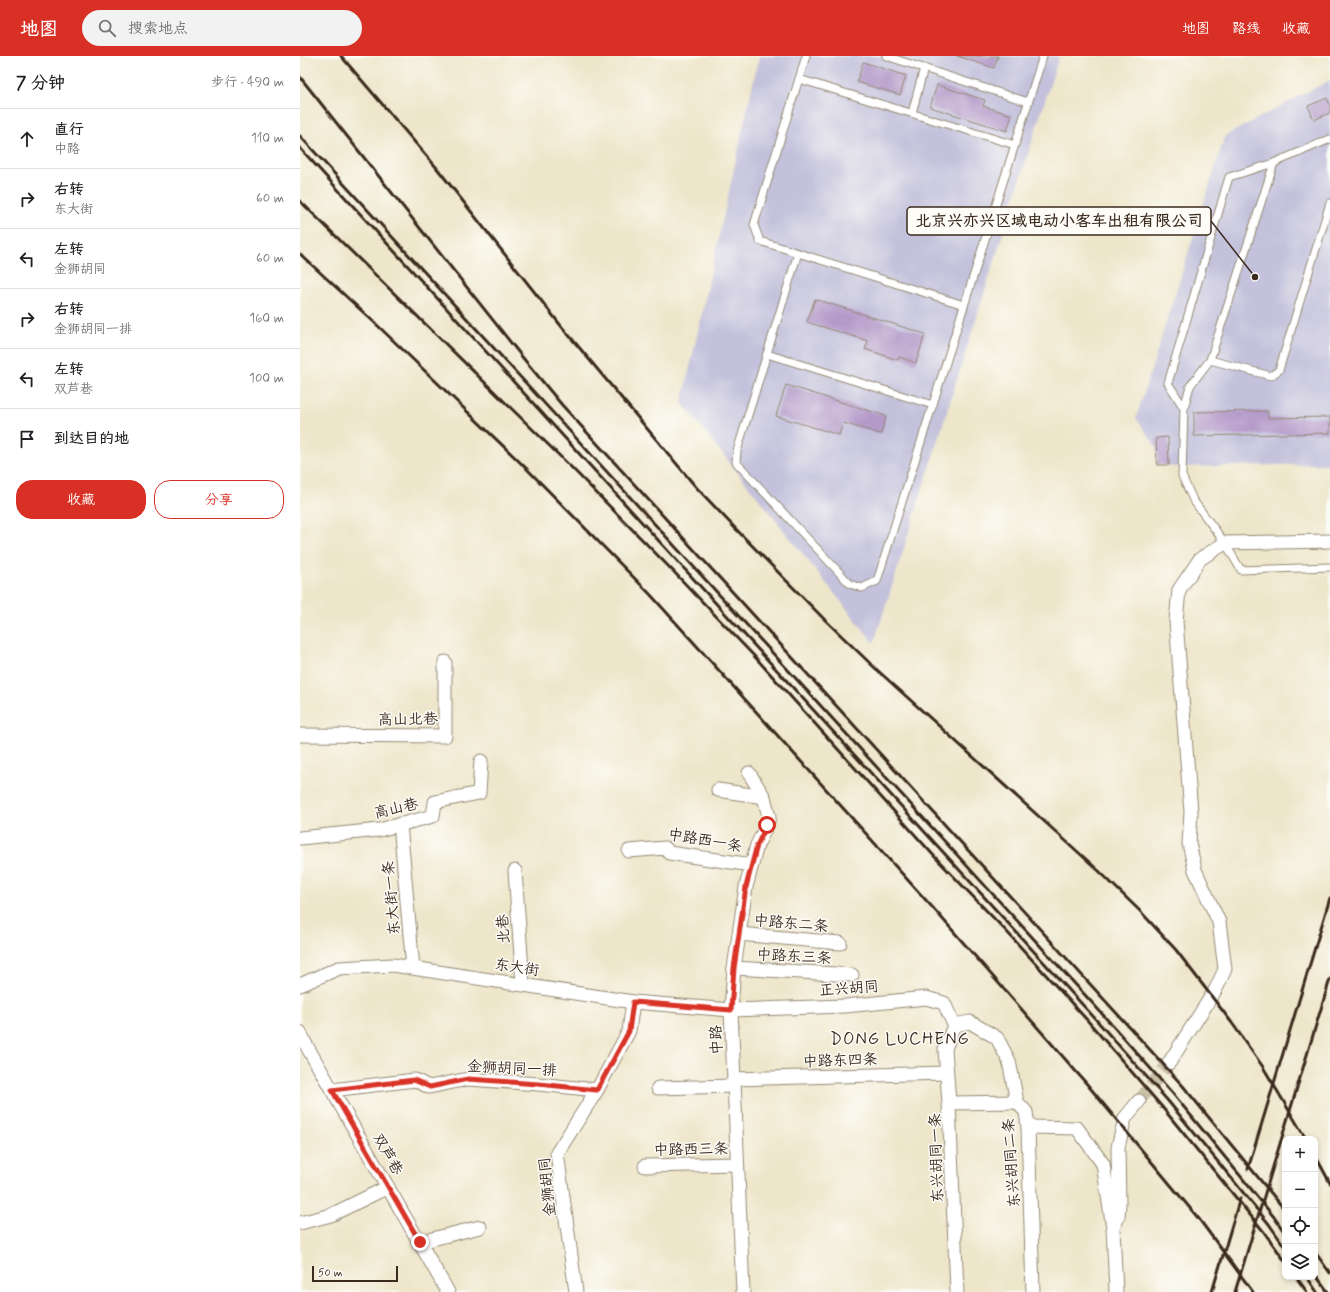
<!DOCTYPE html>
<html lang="zh">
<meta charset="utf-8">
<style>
:root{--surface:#fff;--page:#f2f2f2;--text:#202124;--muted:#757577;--line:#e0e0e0;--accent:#d93025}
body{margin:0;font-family:Mynerve,"LXGW WenKai TC",sans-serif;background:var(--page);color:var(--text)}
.controls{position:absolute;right:12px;bottom:12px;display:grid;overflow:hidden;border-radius:8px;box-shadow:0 2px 6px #0003}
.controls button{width:36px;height:36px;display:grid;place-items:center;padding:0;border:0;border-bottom:1px solid var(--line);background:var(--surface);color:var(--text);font:20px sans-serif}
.scale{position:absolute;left:12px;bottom:10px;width:86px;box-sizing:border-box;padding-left:4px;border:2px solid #3b2a1e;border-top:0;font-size:11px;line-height:14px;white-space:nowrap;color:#3b2a1e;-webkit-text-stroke:3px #fdfcf7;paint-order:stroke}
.stop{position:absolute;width:12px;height:12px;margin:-9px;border:3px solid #d93025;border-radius:50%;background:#fff}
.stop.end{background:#d93025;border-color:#fff;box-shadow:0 1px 4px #0008}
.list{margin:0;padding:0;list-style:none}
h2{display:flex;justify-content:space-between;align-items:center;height:52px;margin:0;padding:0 16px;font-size:17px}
h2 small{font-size:13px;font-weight:400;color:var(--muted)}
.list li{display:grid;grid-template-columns:26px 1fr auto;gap:12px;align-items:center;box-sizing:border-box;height:60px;padding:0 16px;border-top:1px solid var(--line)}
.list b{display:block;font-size:15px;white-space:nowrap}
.list p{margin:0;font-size:13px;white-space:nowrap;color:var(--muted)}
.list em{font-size:13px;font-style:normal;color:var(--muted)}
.actions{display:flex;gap:8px;padding:12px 16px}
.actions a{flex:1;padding:9px 0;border:1px solid var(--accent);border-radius:16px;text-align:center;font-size:14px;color:var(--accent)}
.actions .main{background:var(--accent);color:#fff}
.icon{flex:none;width:22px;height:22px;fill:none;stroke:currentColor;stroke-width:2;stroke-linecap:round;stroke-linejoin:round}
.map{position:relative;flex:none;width:1030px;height:1236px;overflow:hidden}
header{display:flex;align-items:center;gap:24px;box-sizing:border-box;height:56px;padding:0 20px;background:var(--accent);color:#fff}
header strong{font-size:19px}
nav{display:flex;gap:22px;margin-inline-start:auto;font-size:14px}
.search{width:280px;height:36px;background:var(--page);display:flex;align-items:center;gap:10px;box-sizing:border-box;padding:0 14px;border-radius:22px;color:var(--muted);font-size:15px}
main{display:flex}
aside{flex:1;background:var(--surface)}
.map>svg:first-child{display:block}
.industrial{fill:#c3c1db}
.building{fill:#b49ac9}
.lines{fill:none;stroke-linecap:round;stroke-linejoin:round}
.minor-tunnel{stroke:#cac0a8;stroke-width:13;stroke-dasharray:13 6;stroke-linecap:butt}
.service-casing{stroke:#948874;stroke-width:9}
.minor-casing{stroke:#948874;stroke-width:15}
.service{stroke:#fff;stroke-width:7}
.minor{stroke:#fff;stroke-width:13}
.rail{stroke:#3b2a1e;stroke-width:3}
.route{stroke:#d93025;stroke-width:5}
.labels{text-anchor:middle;stroke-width:3;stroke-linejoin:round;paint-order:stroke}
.street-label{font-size:15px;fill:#3b2a1e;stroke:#fdfcf7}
.quarter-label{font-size:17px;letter-spacing:1px;fill:#3b2a1e;stroke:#fdfcf7}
.leader{fill:none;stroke:#3b2a1e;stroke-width:1.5}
.callout-dot{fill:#3b2a1e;stroke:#fdfcf7;stroke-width:1.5}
.callout{fill:#fdfcf7;stroke:#3b2a1e;stroke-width:1.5}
.callout-label{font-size:16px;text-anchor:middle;font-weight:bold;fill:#3b2a1e}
</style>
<header>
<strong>地图</strong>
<div class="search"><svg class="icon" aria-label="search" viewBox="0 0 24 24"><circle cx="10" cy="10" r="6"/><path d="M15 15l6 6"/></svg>搜索地点</div>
<nav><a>地图</a><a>路线</a><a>收藏</a></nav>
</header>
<main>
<aside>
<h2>7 分钟<small>步行 · 490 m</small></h2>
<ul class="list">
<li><svg class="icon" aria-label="ahead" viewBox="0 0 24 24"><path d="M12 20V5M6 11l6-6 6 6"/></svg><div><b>直行</b><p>中路</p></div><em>110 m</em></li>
<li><svg class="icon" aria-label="right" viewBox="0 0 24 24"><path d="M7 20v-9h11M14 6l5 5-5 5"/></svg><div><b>右转</b><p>东大街</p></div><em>60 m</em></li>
<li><svg class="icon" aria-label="left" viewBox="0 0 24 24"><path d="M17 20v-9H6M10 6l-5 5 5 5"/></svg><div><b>左转</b><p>金狮胡同</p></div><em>60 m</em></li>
<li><svg class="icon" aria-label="right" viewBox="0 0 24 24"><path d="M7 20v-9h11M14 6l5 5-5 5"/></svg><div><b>右转</b><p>金狮胡同一排</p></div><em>160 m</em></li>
<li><svg class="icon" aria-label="left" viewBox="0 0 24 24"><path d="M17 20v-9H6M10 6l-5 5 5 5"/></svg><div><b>左转</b><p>双芦巷</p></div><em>100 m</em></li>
<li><svg class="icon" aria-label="arrive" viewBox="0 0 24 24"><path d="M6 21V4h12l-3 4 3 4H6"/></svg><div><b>到达目的地</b></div></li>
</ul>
<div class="actions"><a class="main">收藏</a><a>分享</a></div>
</aside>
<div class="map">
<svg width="1030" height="1236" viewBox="0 0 1030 1236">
<rect width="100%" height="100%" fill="#fdfcf7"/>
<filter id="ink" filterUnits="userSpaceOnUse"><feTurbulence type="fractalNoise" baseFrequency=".025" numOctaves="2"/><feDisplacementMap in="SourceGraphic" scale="8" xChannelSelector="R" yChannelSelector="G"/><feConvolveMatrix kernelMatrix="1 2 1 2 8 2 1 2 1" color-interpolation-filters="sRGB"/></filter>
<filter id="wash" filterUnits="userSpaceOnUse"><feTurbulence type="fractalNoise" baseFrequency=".012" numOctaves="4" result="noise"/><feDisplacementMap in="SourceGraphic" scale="16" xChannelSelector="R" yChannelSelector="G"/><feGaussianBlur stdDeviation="0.9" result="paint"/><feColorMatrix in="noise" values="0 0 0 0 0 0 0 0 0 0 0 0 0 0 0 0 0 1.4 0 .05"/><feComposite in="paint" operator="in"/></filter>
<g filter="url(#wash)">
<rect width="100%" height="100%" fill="#eee6ca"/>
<g class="industrial">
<path d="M459,0H759L574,587L382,347Z"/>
<path d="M1030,24V408L870,411L836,362L925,80Z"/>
</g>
<g id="blocks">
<g class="building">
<path d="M657,0H698L694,12Z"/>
<path d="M563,6L606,20L600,39L557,26Z"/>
<path d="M637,29L685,44L683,50L712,59L707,75L630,51Z"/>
<path d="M1027,42L1030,49V57L1014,64L1008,50Z"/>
<path d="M515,243L625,278L616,307L599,301L598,304L565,293L568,285L507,266Z"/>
<path d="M486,329L586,360L581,378L543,367L539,379L476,360Z"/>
<path d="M968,355V362L1030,361V377L894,380V356Z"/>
<path d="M868,381L869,409H857L856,382Z"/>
</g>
</g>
</g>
<g filter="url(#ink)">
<use href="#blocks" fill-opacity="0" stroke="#948874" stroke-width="1"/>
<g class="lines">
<path class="minor-tunnel" d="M839,1045L869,1007"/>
<g class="service-casing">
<g id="service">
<path d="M506,0L454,169L460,185L664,249"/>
<path d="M586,0L728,46"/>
<path d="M499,23L715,89"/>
<path d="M612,57L624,12"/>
<path d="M974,107L1030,83"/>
<path d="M498,197L437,395L436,406L550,528L562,532L577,525L743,0"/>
<path d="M467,298L633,349"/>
<path d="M910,304L971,320L979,314L1030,147"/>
<path d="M884,352L890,330L910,304L974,107L929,121L868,327L884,352L882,420L893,444L925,487L941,514L1030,511"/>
</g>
</g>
<g class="minor-casing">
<g id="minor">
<path d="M0,679L145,680V606"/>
<path d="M418,734L464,741"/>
<path d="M100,768L113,912"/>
<path d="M0,782L79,774L133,760L135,746L179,737L181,705"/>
<path d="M329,795L365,792L369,797L452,809"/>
<path d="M215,815L223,928"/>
<path d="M439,878L540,887"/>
<path d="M434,912L552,919"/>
<path d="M0,929L39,912L93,909L333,946L431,954L545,950L626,942L644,947L654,969"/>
<path d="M654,969L670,966L697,982L709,1005L717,1046L726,1056L728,1071L733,1236"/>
<path d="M654,969L645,993L649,1047L657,1236"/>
<path d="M0,976L5,987L148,1236"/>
<path d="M869,1007L916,933L925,913L919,866L895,814L889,787L891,756L876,565L879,534L900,503L925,487L1030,485"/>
<path d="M434,1023L646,1017"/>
<path d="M358,1032L434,1030"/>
<path d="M32,1034L115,1024L129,1031L168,1023L238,1028L297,1034"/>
<path d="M649,1047L717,1046"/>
<path d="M728,1071L777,1072L803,1108L813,1172L816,1236"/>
<path d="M345,1110L437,1108"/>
<path d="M0,1167L31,1159L88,1131"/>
<path d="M815,1168L818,1161L819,1148L818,1091L825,1062L839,1045"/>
<path d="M120,1186L180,1171"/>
<path d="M276,1236L257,1097L297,1034L329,975L333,946"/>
<path d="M443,1236L431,954L434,912L446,831L457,789L467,769L469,761L464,741L449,717"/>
</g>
</g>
<use href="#service" class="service"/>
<use href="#minor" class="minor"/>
<g class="rail">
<path d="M41,0L136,111L262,271L396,431L433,470L523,562L575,612L799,815L841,856L876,894L932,967L963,1011L1006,1083"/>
<path d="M0,21L223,302L262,349L883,1030L985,1154"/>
<path d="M0,80L796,951L874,1039L974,1161L985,1177"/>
<path d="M0,92L791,958L868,1045L969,1168L985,1191"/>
<path d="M0,145L272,412L373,515L455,601L635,801L707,876L787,964L862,1051L964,1176L985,1205"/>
<path d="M0,198L76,268L226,412L350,538L633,852L786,1027L899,1163L953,1236"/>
<path d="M1015,1099L1030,1127"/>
<path d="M948,1113L1030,842"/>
<path d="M1015,1196L1030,1217"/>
<path d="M1015,1218L1028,1236"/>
<path d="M996,1221L1007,1236"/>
<path d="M1007,1221L1017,1236"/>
<path d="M912,1236L940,1142"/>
<path d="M935,1236L1030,923"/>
</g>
</g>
</g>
<g class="lines" filter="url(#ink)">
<path class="route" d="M120,1186L32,1034L114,1024L130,1031L168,1023L238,1028L297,1034L329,975L333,946L431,954L434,912L446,831L457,789L467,769"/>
</g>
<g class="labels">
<g class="street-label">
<text transform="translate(108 663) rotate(-1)" y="5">高山北巷</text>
<text transform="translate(96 752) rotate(-13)" y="5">高山巷</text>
<text transform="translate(405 784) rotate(10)" y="5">中路西一条</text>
<text transform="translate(91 842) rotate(-95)" y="5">东大街一条</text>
<text transform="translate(491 867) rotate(5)" y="5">中路东二条</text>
<text transform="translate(203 873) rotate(-94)" y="5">北巷</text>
<text transform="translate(494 900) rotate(3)" y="5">中路东三条</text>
<text transform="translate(217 911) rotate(9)" y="5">东大街</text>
<text transform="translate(549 932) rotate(-4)" y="5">正兴胡同</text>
<text transform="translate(416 984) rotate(-92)" y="5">中路</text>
<text transform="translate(540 1004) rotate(-2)" y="5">中路东四条</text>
<text transform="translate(212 1012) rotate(3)" y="5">金狮胡同一排</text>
<text transform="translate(391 1093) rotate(-1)" y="5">中路西三条</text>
<text transform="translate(88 1098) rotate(60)" y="5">双芦巷</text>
<text transform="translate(636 1102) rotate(-92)" y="5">东兴胡同一条</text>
<text transform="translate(711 1107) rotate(-94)" y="5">东兴胡同二条</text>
<text transform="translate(247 1131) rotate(-96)" y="5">金狮胡同</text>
</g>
<g class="quarter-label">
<text x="600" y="988">DONG LUCHENG</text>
</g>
</g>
<path class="leader" d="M955 221L911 165"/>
<circle class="callout-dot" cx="955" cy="221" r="4"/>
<rect class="callout" x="607" y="151" width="304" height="28" rx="4"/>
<g class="callout-label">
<text x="759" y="170">北京兴亦兴区域电动小客车出租有限公司</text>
</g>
</svg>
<div class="controls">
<button>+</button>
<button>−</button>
<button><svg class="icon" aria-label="locate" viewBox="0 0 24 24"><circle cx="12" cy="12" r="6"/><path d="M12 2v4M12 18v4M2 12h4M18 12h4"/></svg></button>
<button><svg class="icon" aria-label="layers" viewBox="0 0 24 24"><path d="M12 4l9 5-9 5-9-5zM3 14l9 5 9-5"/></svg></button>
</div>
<div class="scale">50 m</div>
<div class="stop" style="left:467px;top:769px"></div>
<div class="stop end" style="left:120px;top:1186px"></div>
</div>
</main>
